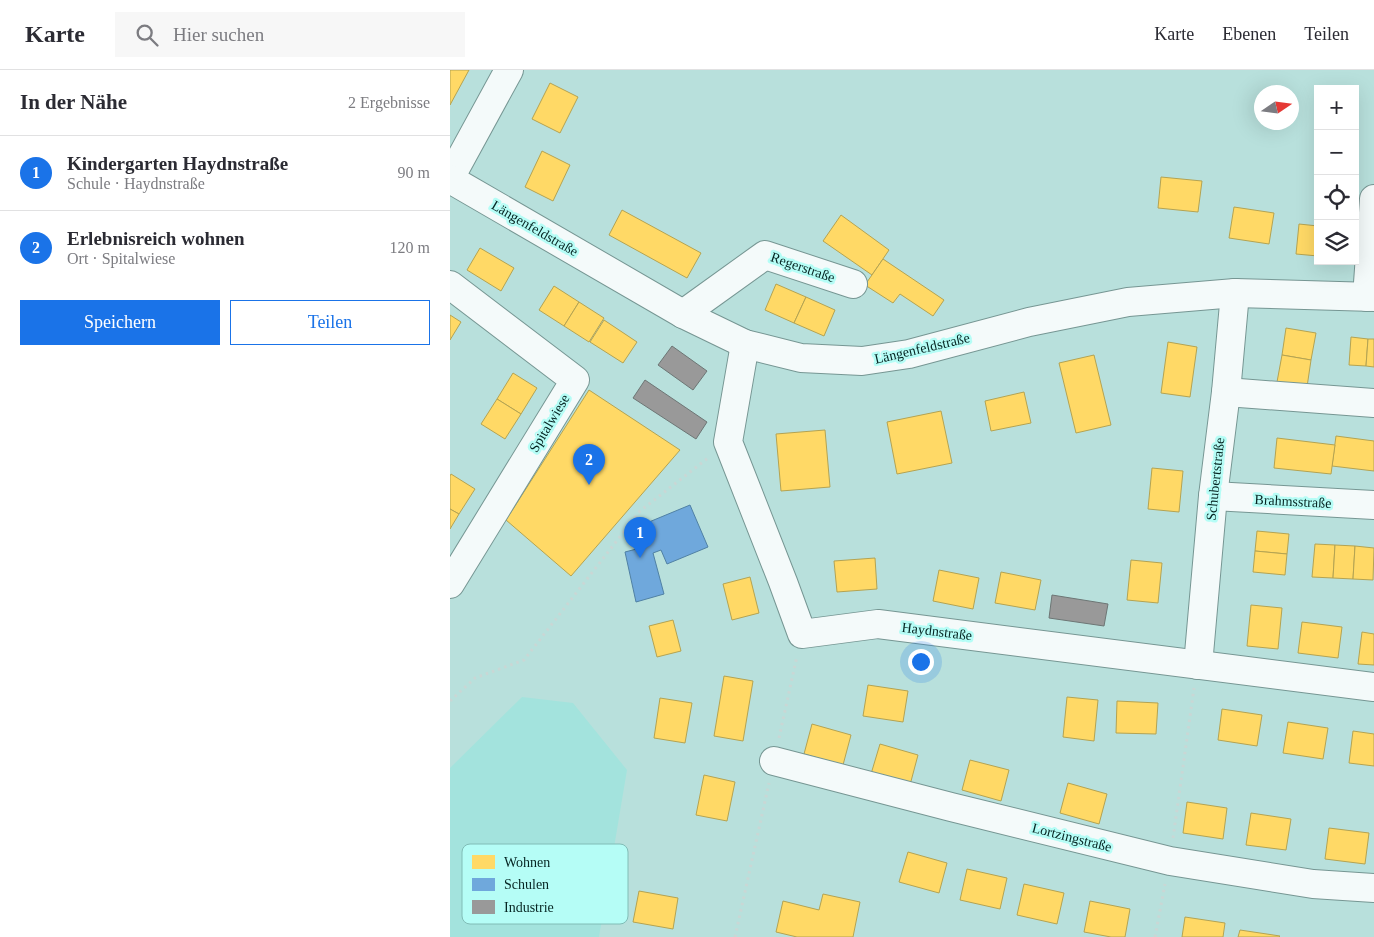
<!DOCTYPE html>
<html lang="de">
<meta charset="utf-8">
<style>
:root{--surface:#fff;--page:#f7f7f7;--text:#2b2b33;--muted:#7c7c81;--line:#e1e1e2;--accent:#1a73e8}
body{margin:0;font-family:"Times New Roman",serif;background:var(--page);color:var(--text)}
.controls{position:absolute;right:15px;top:15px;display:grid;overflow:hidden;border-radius:0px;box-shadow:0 5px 20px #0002}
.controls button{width:45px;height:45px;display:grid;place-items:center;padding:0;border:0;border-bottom:1px solid var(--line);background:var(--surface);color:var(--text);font:25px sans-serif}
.compass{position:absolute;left:804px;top:15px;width:45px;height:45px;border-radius:50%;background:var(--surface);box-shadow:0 5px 20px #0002;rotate:77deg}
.you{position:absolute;left:470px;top:591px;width:18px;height:18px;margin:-12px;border:4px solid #fff;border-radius:50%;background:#1a73e8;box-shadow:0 0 0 8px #1a73e833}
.badge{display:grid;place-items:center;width:32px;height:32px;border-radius:50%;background:var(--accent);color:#fff;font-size:16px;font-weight:700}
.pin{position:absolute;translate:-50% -41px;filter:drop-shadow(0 1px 2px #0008)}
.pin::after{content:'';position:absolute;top:26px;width:18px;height:15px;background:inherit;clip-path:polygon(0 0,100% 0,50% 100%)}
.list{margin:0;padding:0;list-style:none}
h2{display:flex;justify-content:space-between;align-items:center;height:65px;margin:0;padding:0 20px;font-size:21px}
h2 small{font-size:16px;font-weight:400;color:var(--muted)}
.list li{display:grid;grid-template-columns:32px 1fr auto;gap:15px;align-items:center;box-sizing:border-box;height:75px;padding:0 20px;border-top:1px solid var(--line)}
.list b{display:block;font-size:19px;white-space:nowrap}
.list p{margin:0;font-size:16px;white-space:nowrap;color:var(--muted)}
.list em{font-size:16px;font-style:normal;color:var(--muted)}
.actions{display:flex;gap:10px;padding:15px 20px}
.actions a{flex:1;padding:11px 0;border:1px solid var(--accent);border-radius:0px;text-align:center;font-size:18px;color:var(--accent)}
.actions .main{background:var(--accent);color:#fff}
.icon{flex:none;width:28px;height:28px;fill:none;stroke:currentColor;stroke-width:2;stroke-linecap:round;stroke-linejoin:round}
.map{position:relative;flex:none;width:924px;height:867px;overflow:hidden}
header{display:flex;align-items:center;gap:30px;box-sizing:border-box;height:70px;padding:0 25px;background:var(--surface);border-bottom:1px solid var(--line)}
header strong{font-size:24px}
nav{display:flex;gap:28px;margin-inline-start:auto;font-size:18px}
.search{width:350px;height:45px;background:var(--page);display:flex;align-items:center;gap:12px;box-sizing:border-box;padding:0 18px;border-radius:0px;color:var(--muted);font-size:19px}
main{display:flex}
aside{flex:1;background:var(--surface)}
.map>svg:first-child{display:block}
.built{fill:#a3e3dd}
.homes{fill:#ffd966;stroke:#b4a352}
.schools{fill:#6fa8dc;stroke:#5081a4}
.industry{fill:#999;stroke:#6d7675}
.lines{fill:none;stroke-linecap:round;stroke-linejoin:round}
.minor-casing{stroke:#769693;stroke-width:30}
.path{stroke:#c9d7d5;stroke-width:3;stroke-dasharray:2.5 4;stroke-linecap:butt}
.minor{stroke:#f4fafa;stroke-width:28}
.labels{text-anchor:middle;stroke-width:5;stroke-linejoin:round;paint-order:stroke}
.street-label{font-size:14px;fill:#062522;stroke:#b5fdf6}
.key{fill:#b5fdf6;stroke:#80bcb6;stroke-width:1}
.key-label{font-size:14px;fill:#062522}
</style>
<header>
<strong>Karte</strong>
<div class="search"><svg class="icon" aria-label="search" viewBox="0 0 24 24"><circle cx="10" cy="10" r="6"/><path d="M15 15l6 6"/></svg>Hier suchen</div>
<nav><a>Karte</a><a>Ebenen</a><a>Teilen</a></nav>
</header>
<main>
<aside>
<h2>In der Nähe<small>2 Ergebnisse</small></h2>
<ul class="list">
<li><span class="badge">1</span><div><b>Kindergarten Haydnstraße</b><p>Schule · Haydnstraße</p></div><em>90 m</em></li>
<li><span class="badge">2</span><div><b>Erlebnisreich wohnen</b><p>Ort · Spitalwiese</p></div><em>120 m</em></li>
</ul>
<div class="actions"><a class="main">Speichern</a><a>Teilen</a></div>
</aside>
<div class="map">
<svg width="924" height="867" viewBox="0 0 924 867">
<rect width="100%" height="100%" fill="#b8e0dc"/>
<path class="built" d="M72,627L123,633L177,700L149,867H0V698Z"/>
<g class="homes">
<path d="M0,0H19L0,35Z"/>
<path d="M100,13L128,27L110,63L82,49Z"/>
<path d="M92,81L120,95L103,131L75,117Z"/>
<path d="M711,107L752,111L748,142L708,138Z"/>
<path d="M784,137L824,143L819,174L779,168Z"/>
<path d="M172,140L251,183L237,208L159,165Z"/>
<path d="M391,145L439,180L422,205L373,171Z"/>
<path d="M849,154L868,156V186L846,184Z"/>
<path d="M30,178L64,198L51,221L17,200Z"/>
<path d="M433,189L494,230L483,246L450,224L443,233L415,215Z"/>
<path d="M326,214L356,227L344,253L315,240Z"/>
<path d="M104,216L129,232L114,256L89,240Z"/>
<path d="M356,227L385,240L374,266L344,253Z"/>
<path d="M129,232L154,248L139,272L114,256Z"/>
<path d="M0,245L11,252L0,270Z"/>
<path d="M154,250L187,272L173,293L140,272Z"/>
<path d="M836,258L866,263L861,290L832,285Z"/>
<path d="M901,267L918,269L916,296L899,295Z"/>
<path d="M918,269H924V297L916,296Z"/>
<path d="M718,272L747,277L740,327L711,323Z"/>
<path d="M644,285L661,355L626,363L609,293Z"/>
<path d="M832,285L861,290L857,317L827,312Z"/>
<path d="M63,303L87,318L71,344L47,329Z"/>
<path d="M139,320L230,380L121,506L56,450Z"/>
<path d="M574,322L581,353L541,361L535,331Z"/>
<path d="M47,329L71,344L55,369L31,354Z"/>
<path d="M491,341L502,393L447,404L437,352Z"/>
<path d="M375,360L380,417L331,421L326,364Z"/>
<path d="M886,366L924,371V401L882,396Z"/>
<path d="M827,368L885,375L881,404L824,398Z"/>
<path d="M702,398L733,401L729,442L698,439Z"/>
<path d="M1,404L25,419L9,444L0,439V406Z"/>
<path d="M0,439L9,444L0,459Z"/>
<path d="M807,461L839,464L837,484L805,481Z"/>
<path d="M865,474L885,475L883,508L862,507Z"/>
<path d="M885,475L905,476L903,509L883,508Z"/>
<path d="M905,476L924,478L923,510L903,509Z"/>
<path d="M805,481L837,484L835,505L803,502Z"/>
<path d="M425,488L427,519L387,522L384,491Z"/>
<path d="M681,490L712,493L708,533L677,530Z"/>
<path d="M489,500L529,508L523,539L483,531Z"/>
<path d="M551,502L591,510L585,540L545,533Z"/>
<path d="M300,507L309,543L282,550L273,514Z"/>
<path d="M801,535L832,538L828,579L797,576Z"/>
<path d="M223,550L231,581L207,587L199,556Z"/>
<path d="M852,552L892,557L888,588L848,583Z"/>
<path d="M912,562L924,564V595L908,594Z"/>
<path d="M274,606L303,611L293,671L264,666Z"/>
<path d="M418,615L458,621L453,652L413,646Z"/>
<path d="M617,627L648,630L644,671L613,667Z"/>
<path d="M210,628L242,633L235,673L204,668Z"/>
<path d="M667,631L708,633L706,664L666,663Z"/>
<path d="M772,639L812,645L807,676L768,670Z"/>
<path d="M838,652L878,658L873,689L833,683Z"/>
<path d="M362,654L401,665L393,695L354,684Z"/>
<path d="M903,661L924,664V696L899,693Z"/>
<path d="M430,674L468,685L460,715L421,704Z"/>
<path d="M520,690L559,700L551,731L512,720Z"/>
<path d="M254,705L285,712L277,751L246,745Z"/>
<path d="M618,713L657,724L649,754L610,743Z"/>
<path d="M737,732L777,738L773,769L733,763Z"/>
<path d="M801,743L841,749L836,780L796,775Z"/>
<path d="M879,758L919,763L915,794L875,789Z"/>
<path d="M458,782L497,793L489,823L449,812Z"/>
<path d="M517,799L557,808L550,839L510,830Z"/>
<path d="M574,814L614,823L607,854L567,845Z"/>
<path d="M189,821L228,828L223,859L183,852Z"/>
<path d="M373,824L410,832L403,867H347L326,862L333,831L369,840Z"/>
<path d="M640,831L680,839L675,867H661L634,862Z"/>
<path d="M735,847L775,853L773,867H732Z"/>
<path d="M790,860L830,866L829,867H788Z"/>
</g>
<path class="schools" d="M240,435L258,477L217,494L211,480L203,483L214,524L186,532L175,482L198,476L195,468L205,465L199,452Z"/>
<g class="industry">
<path d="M222,276L257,301L243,320L208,295Z"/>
<path d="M195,310L257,352L246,369L183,328Z"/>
<path d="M602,525L658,534L654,556L599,548Z"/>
</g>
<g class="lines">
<g class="minor-casing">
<g id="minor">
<path d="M0,108L59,0"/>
<path d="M0,109L233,244L295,274L351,288L412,291L459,284L579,252L678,232L785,223L924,227"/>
<path d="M0,215L125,310L0,514"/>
<path d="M917,227L924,129"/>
<path d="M233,244L315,185L403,214"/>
<path d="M295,274L278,372L333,512L352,564L428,554L924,617"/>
<path d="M776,322L924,333"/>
<path d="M763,426L924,435"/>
<path d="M748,595L763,426L776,322L785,223"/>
<path d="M324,691L501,737L720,791L863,814L924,818"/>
</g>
</g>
<g class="path">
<path d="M0,631L25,608L74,590L190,441L258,388"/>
<path d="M329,668L347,586"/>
<path d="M723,768L744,618"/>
<path d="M285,867L319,713"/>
<path d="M705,867L715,814"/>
</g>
<use href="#minor" class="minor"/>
</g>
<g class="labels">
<g class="street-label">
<text transform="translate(85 158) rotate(30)" y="5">Längenfeldstraße</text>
<text transform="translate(353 197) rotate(19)" y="5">Regerstraße</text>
<text transform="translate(472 278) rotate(-13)" y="5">Längenfeldstraße</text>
<text transform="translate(99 353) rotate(-59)" y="5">Spitalwiese</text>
<text transform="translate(765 409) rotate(-84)" y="5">Schubertstraße</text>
<text transform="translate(843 431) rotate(3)" y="5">Brahmsstraße</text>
<text transform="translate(487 561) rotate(7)" y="5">Haydnstraße</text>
<text transform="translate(622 767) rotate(14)" y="5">Lortzingstraße</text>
</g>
</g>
<rect x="12" y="774" width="166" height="80" rx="8" class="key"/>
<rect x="22" y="785" width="23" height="14" fill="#ffd966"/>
<rect x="22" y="808" width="23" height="13" fill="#6fa8dc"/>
<rect x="22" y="830" width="23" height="14" fill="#999"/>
<g class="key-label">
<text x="54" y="797">Wohnen</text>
<text x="54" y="819">Schulen</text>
<text x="54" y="842">Industrie</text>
</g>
</svg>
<div class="controls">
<button>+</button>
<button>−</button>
<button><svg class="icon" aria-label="locate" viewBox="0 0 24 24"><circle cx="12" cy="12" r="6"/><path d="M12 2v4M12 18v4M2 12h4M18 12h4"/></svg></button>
<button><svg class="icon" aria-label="layers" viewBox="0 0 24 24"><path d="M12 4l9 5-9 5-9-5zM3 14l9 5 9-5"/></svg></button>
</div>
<svg class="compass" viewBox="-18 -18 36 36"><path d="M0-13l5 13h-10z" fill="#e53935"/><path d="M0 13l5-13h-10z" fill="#7c7c81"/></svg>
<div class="you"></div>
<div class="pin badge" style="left:190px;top:488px">1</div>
<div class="pin badge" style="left:139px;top:415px">2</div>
</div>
</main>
